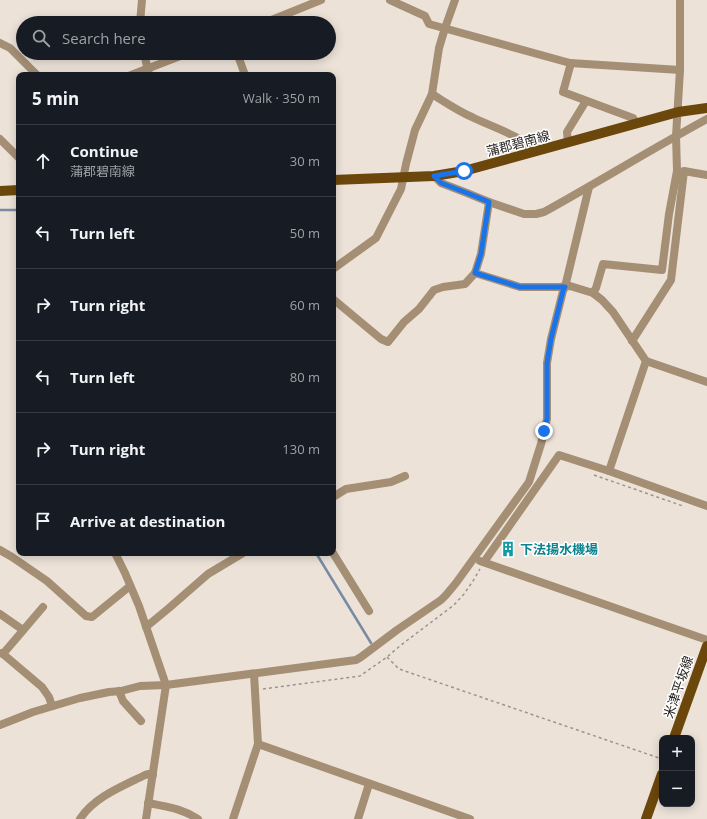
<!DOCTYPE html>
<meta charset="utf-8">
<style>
:root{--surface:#171b24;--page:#242831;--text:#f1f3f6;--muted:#9ea1a6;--line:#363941}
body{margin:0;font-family:"Open Sans","Noto Sans JP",sans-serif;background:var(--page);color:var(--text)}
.controls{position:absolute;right:12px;bottom:12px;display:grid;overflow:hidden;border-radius:8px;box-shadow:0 2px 10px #0003}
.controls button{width:36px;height:36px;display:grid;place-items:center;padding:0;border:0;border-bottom:1px solid var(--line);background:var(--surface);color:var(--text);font:20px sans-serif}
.stop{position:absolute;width:12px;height:12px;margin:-9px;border:3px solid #1a73e8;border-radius:50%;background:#fff}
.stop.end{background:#1a73e8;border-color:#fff;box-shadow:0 1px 4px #0008}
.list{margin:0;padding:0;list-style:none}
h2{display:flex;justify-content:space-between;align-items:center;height:52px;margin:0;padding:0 16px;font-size:17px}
h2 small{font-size:13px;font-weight:400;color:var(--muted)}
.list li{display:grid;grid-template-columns:26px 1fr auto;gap:12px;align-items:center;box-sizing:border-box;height:72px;padding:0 16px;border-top:1px solid var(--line)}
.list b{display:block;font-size:15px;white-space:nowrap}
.list p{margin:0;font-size:13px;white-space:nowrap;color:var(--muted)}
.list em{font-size:13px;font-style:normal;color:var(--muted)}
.icon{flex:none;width:22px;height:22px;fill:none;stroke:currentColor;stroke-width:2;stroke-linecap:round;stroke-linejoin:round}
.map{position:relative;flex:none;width:707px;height:819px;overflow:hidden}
.search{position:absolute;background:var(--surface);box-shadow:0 2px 10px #0003;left:16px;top:16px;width:320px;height:44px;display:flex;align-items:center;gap:10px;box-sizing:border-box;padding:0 14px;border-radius:22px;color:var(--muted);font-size:15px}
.panel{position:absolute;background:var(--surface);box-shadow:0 2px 10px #0003;left:16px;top:72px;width:320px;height:484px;border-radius:8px}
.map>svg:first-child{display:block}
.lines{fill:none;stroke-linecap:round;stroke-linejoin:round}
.stream{stroke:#798ba3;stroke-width:2.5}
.path{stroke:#9c948d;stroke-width:1.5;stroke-dasharray:3 3;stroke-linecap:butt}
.minor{stroke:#a48e74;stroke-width:8}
.major{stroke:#6c470b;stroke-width:10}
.route{stroke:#1a73e8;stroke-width:5}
.labels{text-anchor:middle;stroke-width:3;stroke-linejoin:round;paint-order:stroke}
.street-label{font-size:13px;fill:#26221f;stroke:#fff}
.culture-label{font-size:13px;font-weight:bold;fill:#0d838f;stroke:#fff;text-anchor:start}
</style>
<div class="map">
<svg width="707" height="819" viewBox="0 0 707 819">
<rect width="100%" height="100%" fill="#ece2d8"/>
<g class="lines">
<g class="stream">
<path d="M0,210H19"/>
<path d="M316,553L371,643"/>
</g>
<g class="path">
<path d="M594,475L683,506"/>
<path d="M387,657L399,669L662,759"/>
<path d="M263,689L360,676L387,657L401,645L454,605L464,594L473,581L480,569"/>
</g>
<g class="minor">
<path d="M390,0L425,16L429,24L570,63L680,70"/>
<path d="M140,23L142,0"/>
<path d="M264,23L321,0"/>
<path d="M0,43L10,48L37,75"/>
<path d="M144,53L149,75"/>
<path d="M237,53L245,75"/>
<path d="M571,63L563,92L633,118L635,121V124"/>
<path d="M131,75L188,53"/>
<path d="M432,94C445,102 458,111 472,117C489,126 524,136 533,152"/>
<path d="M0,139L19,158"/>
<path d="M568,143L567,132L586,101"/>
<path d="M434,176L441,183L467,193L489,202L524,214H536L544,212C598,182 652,149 707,119"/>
<path d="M333,269L376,238L401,189L406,164L415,130L432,94L439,48L445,28L455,0"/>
<path d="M475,273L520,287H560L570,286L593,293L602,300L613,312L646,361L707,382"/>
<path d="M593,293L596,288L603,264L662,270L669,214L677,171L676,136L680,70V0"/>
<path d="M333,299L381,339L388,342L404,322L419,309L434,290L443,287L465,284L475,273L481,254L489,202"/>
<path d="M632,341L671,280L684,171L707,175"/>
<path d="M609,471L646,361"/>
<path d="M333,497L346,489L391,482L405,476"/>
<path d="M0,550L12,557L47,581L86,616L92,617L130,586"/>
<path d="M115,553L125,573L139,606L166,685L146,819"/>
<path d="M333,553L369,611"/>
<path d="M480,561L707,640"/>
<path d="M484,562L559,455L609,471L707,506"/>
<path d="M0,614L23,630"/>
<path d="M146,627L169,608L208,574L243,553"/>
<path d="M0,653L3,654L42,687L49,697L52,706"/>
<path d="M3,654L43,607"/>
<path d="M119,691L123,701L141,721"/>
<path d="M0,725L33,712L80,698L109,692L121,691L140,686L166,685L356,660L361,657L397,630L441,600L446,595L456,583L529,482L541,444L547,419V363L551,339L563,291L565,287L589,187"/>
<path d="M258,744L470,819"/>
<path d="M148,803C167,807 181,808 198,819"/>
<path d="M80,819C94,797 123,786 145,775L149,774L153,775"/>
<path d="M233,819L258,744L254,674"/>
<path d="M358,819L369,784"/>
</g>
<g class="major">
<path d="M333,180L434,176L464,171L678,112L707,108"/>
<path d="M0,191L19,190"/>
<path d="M674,738L707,646"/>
<path d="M646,819L662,774"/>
</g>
</g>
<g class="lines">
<path class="route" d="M464,171L434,176L441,183L467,193L489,202L481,254L475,273L520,287H565L563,291L551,339L547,363V419L544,431"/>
</g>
<defs>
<g id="building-bare" transform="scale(1.2)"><path d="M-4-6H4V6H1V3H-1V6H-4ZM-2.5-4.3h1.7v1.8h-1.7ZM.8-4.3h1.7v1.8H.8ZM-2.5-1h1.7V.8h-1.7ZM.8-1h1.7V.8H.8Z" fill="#0f9aa8" stroke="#fff" stroke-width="2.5" paint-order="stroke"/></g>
</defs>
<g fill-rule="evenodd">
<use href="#building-bare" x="508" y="549"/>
</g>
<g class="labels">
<g class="street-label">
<text transform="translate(518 143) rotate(-15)" y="5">蒲郡碧南線</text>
<text transform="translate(678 687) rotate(-71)" y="5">米津平坂線</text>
</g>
<g class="culture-label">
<text x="520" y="554">下法揚水機場</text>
</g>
</g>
</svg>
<div class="controls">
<button>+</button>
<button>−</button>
</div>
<div class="stop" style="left:464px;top:171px"></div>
<div class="stop end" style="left:544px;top:431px"></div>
<div class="search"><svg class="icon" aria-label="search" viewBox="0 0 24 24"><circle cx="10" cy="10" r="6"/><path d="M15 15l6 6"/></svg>Search here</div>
<section class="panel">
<h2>5 min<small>Walk · 350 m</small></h2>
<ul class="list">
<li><svg class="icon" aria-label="ahead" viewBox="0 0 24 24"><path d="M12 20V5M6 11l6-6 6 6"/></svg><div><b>Continue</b><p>蒲郡碧南線</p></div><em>30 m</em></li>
<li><svg class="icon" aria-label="left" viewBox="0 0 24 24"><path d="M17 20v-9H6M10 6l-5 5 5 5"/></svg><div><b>Turn left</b></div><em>50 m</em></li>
<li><svg class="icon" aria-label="right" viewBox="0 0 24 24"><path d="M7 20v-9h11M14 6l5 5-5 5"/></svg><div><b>Turn right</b></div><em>60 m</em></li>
<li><svg class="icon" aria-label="left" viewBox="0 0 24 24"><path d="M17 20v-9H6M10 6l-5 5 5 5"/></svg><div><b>Turn left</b></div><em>80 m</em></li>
<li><svg class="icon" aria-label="right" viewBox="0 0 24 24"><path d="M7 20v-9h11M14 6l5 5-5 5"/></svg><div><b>Turn right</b></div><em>130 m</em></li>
<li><svg class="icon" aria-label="arrive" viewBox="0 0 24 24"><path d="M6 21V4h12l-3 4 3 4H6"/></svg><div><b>Arrive at destination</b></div></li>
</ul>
</section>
</div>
